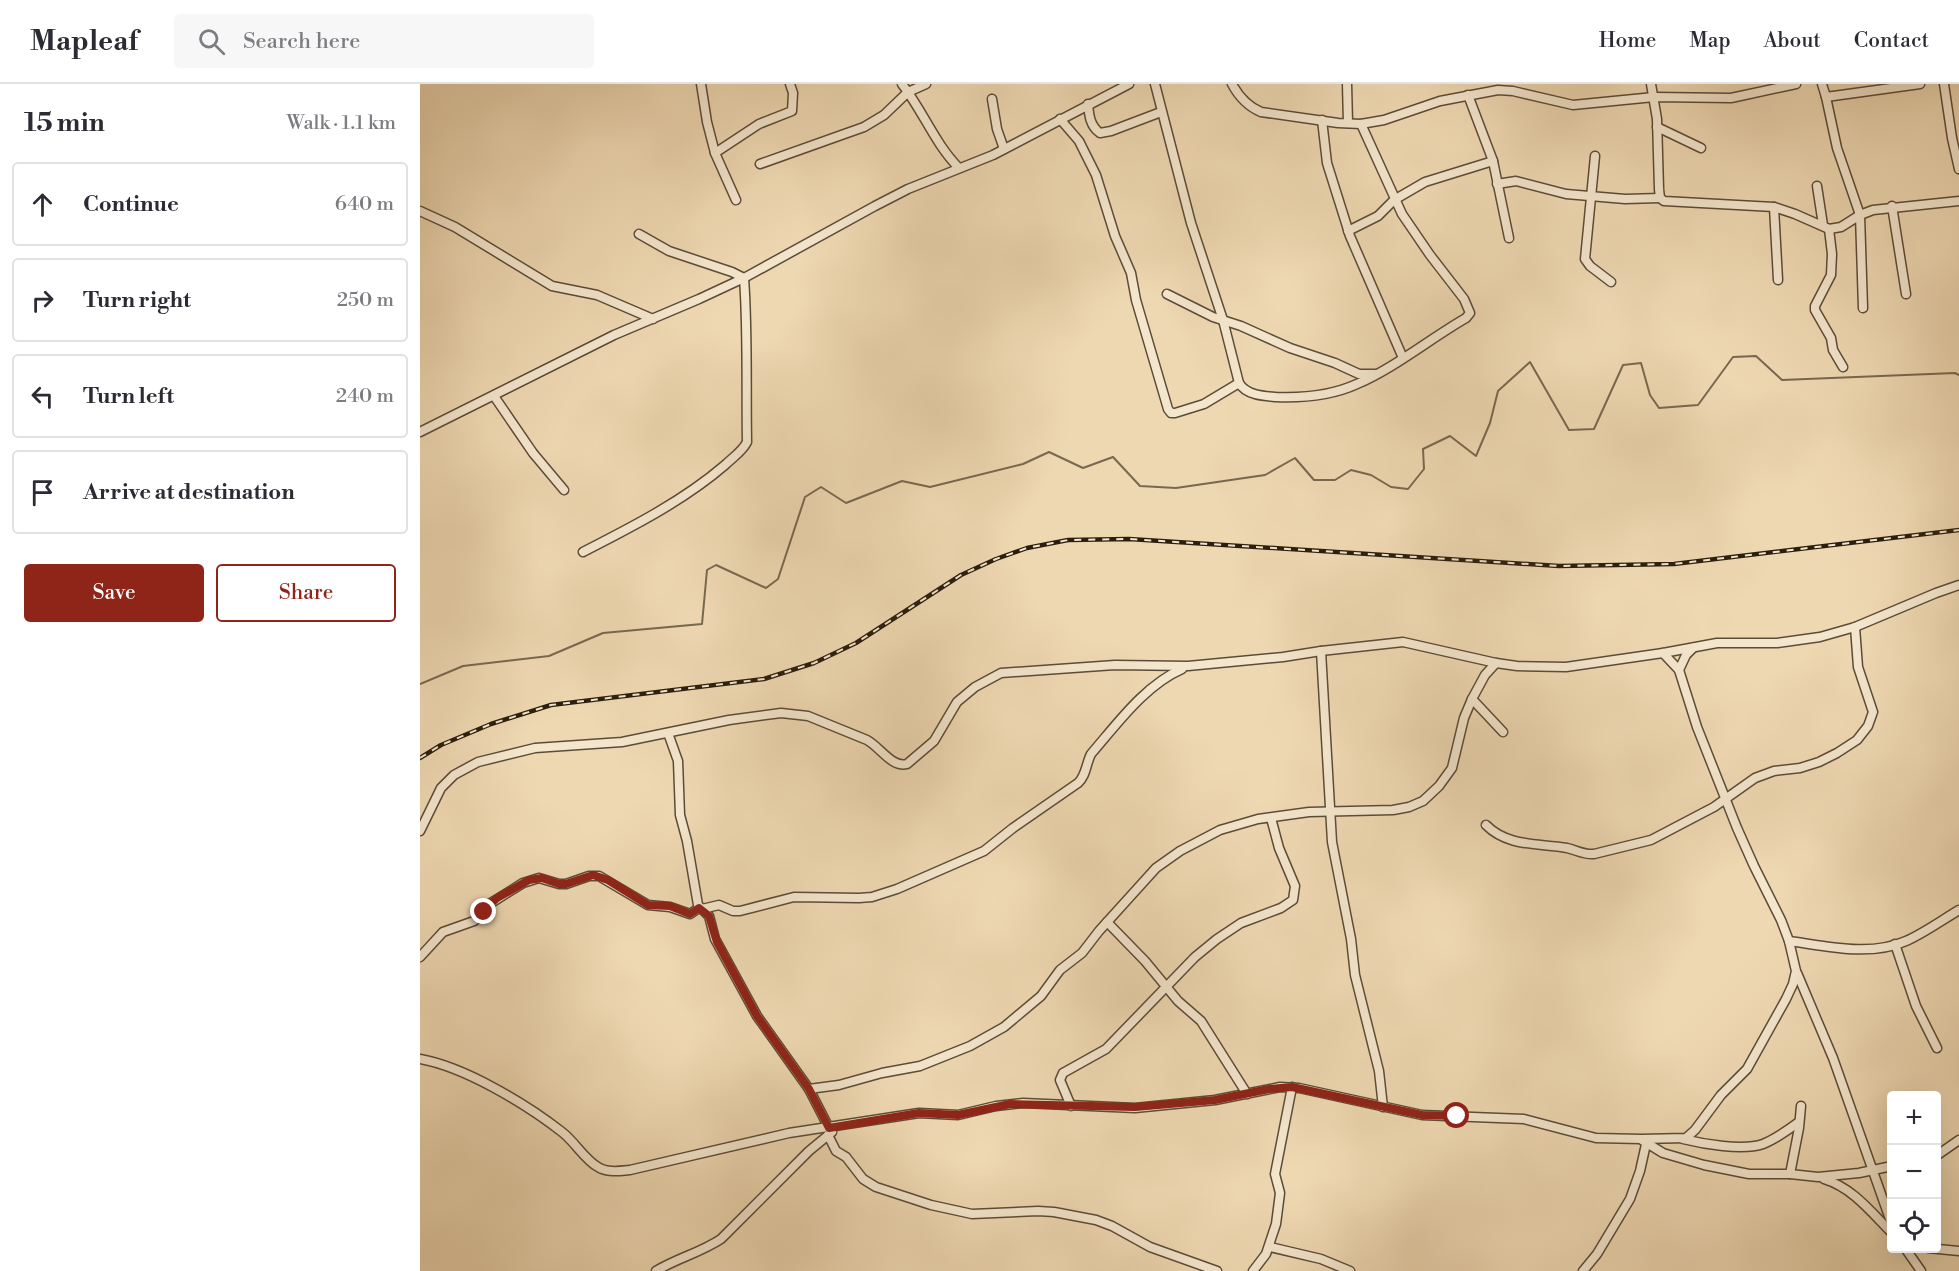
<!DOCTYPE html>
<meta charset="utf-8">
<style>
:root{--surface:#fff;--page:#f7f7f7;--text:#2b2b33;--muted:#7c7c81;--line:#e1e1e2;--accent:#8f2418}
body{margin:0;font-family:"Libre Bodoni",serif;background:var(--page);color:var(--text)}
.controls{position:absolute;right:18px;bottom:18px;display:grid;overflow:hidden;border-radius:6px;box-shadow:0 6px 24px #0002}
.controls button{width:54px;height:54px;display:grid;place-items:center;padding:0;border:0;border-bottom:2px solid var(--line);background:var(--surface);color:var(--text);font:30px sans-serif}
.stop{position:absolute;width:18px;height:18px;margin:-14px;border:4px solid #8f2418;border-radius:50%;background:#fff}
.stop.end{background:#8f2418;border-color:#fff;box-shadow:0 2px 6px #0008}
.list{margin:0;padding:0;list-style:none}
h2{display:flex;justify-content:space-between;align-items:center;height:78px;margin:0;padding:0 24px;font-size:26px}
h2 small{font-size:20px;font-weight:400;color:var(--muted)}
.list li{display:grid;grid-template-columns:39px 1fr auto;gap:18px;align-items:center;box-sizing:border-box;height:84px;margin:0 12px 12px;padding:0 12px;border:2px solid var(--line);border-radius:6px}
.list b{display:block;font-size:22px;white-space:nowrap}
.list em{font-size:20px;font-style:normal;color:var(--muted)}
.actions{display:flex;gap:12px;padding:18px 24px}
.actions a{flex:1;padding:14px 0;border:2px solid var(--accent);border-radius:6px;text-align:center;font-size:21px;color:var(--accent)}
.actions .main{background:var(--accent);color:#fff}
.icon{flex:none;width:33px;height:33px;fill:none;stroke:currentColor;stroke-width:2;stroke-linecap:round;stroke-linejoin:round}
.map{position:relative;flex:none;width:1539px;height:1187px;overflow:hidden}
header{display:flex;align-items:center;gap:36px;box-sizing:border-box;height:84px;padding:0 30px;background:var(--surface);border-bottom:2px solid var(--line)}
header strong{font-size:28px}
nav{display:flex;gap:33px;margin-inline-start:auto;font-size:21px}
.search{width:420px;height:54px;background:var(--page);display:flex;align-items:center;gap:15px;box-sizing:border-box;padding:0 21px;border-radius:6px;color:var(--muted);font-size:22px}
main{display:flex}
aside{flex:1;background:var(--surface)}
.map>svg:first-child{display:block}
.lines{fill:none;stroke-linecap:round;stroke-linejoin:round}
.stream{stroke:#78684f;stroke-width:2}
.minor-casing{stroke:#5c4c37;stroke-width:11}
.minor{stroke:#f4e6cd;stroke-width:8}
.rail-casing{stroke:#2b1e0e;stroke-width:4.5}
.rail{stroke:#f4e6cd;stroke-width:2;stroke-dasharray:7;stroke-linecap:butt}
.route{stroke:#8f2418;stroke-width:8}
</style>
<header>
<strong>Mapleaf</strong>
<div class="search"><svg class="icon" aria-label="search" viewBox="0 0 24 24"><circle cx="10" cy="10" r="6"/><path d="M15 15l6 6"/></svg>Search here</div>
<nav><a>Home</a><a>Map</a><a>About</a><a>Contact</a></nav>
</header>
<main>
<aside>
<h2>15 min<small>Walk · 1.1 km</small></h2>
<ul class="list">
<li><svg class="icon" aria-label="ahead" viewBox="0 0 24 24"><path d="M12 20V5M6 11l6-6 6 6"/></svg><div><b>Continue</b></div><em>640 m</em></li>
<li><svg class="icon" aria-label="right" viewBox="0 0 24 24"><path d="M7 20v-9h11M14 6l5 5-5 5"/></svg><div><b>Turn right</b></div><em>250 m</em></li>
<li><svg class="icon" aria-label="left" viewBox="0 0 24 24"><path d="M17 20v-9H6M10 6l-5 5 5 5"/></svg><div><b>Turn left</b></div><em>240 m</em></li>
<li><svg class="icon" aria-label="arrive" viewBox="0 0 24 24"><path d="M6 21V4h12l-3 4 3 4H6"/></svg><div><b>Arrive at destination</b></div></li>
</ul>
<div class="actions"><a class="main">Save</a><a>Share</a></div>
</aside>
<div class="map">
<svg width="1539" height="1187" viewBox="0 0 1539 1187">
<rect width="100%" height="100%" fill="#eed8b2"/>
<filter id="stains"><feTurbulence type="fractalNoise" baseFrequency=".00333" numOctaves="4"/><feColorMatrix values="0 0 0 0 .2 0 0 0 0 .09 0 0 0 0 .02 0 0 0 .5 -.17"/></filter>
<radialGradient id="worn" r=".72"><stop offset=".6" stop-color="#630" stop-opacity="0"/><stop offset="1" stop-color="#630" stop-opacity=".3"/></radialGradient>
<g class="lines">
<path class="stream" d="M0,600L43,582L129,572L183,549L282,540L287,486L296,481L346,504L358,495L385,413L401,403L426,419L482,397L510,403L603,380L629,368L663,384L693,373L720,402L756,404L845,391L875,374L894,396H915L931,386L951,391L971,403L988,405L1004,385L1003,365L1030,352L1056,372L1070,339L1078,307L1110,278L1149,346L1174,345L1203,281L1221,279L1230,311L1239,324L1278,321L1313,273L1336,272L1362,296L1535,289L1539,291"/>
<g class="minor-casing">
<g id="minor">
<path d="M281,0L287,38L295,69L316,116"/>
<path d="M482,0C503,27 515,60 539,84"/>
<path d="M735,0L771,139L803,236L819,299C826,311 843,312 856,313C882,314 913,311 937,300C973,285 1011,254 1046,234L1050,229L1044,215L1010,171L982,130L941,40"/>
<path d="M812,0C819,13 827,22 841,28L918,39L941,40L964,36L1020,17L1078,6L1093,7L1153,21L1234,13L1311,14L1376,0"/>
<path d="M927,0L928,39"/>
<path d="M1231,0L1237,35L1239,105L1240,114L1244,117L1354,123L1375,130L1409,145L1421,143L1440,131L1453,126L1539,117"/>
<path d="M1402,0L1406,13L1500,0"/>
<path d="M1524,0L1532,54L1539,85"/>
<path d="M1048,11L1073,77L1089,154"/>
<path d="M1406,13L1417,64L1440,131L1443,224"/>
<path d="M572,15L577,45L584,65"/>
<path d="M668,20C669,31 670,42 680,49L691,47L741,28"/>
<path d="M640,35L659,57L676,91L695,152L711,189L716,216L748,325L751,329H755L784,320L819,299"/>
<path d="M902,36L907,79L930,152L983,274"/>
<path d="M1237,43L1281,64"/>
<path d="M295,69L339,40L372,27L373,9L370,0"/>
<path d="M1175,72L1165,175L1170,182L1191,198"/>
<path d="M340,80L444,43L464,31L488,8L506,0"/>
<path d="M1077,100L1096,97L1146,110L1205,115L1240,114"/>
<path d="M1397,102L1403,141"/>
<path d="M1472,122L1486,210"/>
<path d="M1354,123L1358,196"/>
<path d="M0,127L35,143L132,202L177,211L233,235"/>
<path d="M1409,145L1412,170L1411,191L1395,222V226L1411,254L1413,266L1423,283"/>
<path d="M928,147L958,132L974,116L1005,98L1073,77"/>
<path d="M747,210L793,233L821,242L870,264L915,279L939,290H955"/>
<path d="M74,312L113,369L144,406"/>
<path d="M0,348L194,251L279,215L324,194L455,122L488,105L573,71L709,0"/>
<path d="M163,468C212,443 263,417 305,381C313,373 322,368 327,358C326,304 328,248 324,194L312,188L249,167L219,150"/>
<path d="M901,567L912,758L931,855L935,891L959,987L963,1023"/>
<path d="M1259,586L1266,571L1273,564"/>
<path d="M1052,615L1083,648"/>
<path d="M248,649L258,677L260,731L267,757L278,821L289,832L295,855L337,932L389,1005L409,1044"/>
<path d="M1066,741C1088,763 1118,759 1147,764C1156,766 1164,771 1174,770L1231,756L1294,723L1335,694L1354,687L1380,684L1399,678L1417,669L1437,656L1448,642L1453,628L1438,583L1435,543"/>
<path d="M0,747L21,704L34,691L58,678L115,664L202,658L309,636L361,629L388,632L447,656C460,663 472,684 487,680L514,657L537,618L555,603L581,589L695,581L768,582L863,573L901,567L983,558L1076,579L1097,582L1146,583L1243,569L1297,559H1357L1400,553L1435,543L1516,509L1539,501"/>
<path d="M282,825L299,821L313,827H320L374,813L439,814L452,813L477,805L564,767L593,744L658,699C666,692 666,680 671,670C697,640 725,601 762,585"/>
<path d="M687,838L725,877L758,917L781,937L827,1010"/>
<path d="M1369,857C1406,862 1450,873 1486,857C1504,849 1522,836 1539,826"/>
<path d="M1475,860L1496,922L1517,964"/>
<path d="M0,873L23,848L54,837L62,831L71,819L103,799L119,794L139,800H146L169,792H179L228,821L250,823L270,830L279,824"/>
<path d="M1377,889L1413,974L1472,1141"/>
<path d="M0,975C45,983 106,1020 142,1048C155,1058 165,1076 178,1083C187,1089 200,1087 210,1086L369,1049L499,1029L538,1031L576,1022L603,1019L715,1024L795,1016L860,1003L879,1004L1002,1031L1104,1035L1176,1054L1221,1055L1266,1054L1275,1046L1301,1011L1327,985L1366,915L1373,900L1376,887L1369,857L1361,836L1334,782L1317,744L1277,643L1259,586L1243,569"/>
<path d="M389,1005L419,1001L462,989L500,982L550,962L584,943L621,912L640,886L662,869L679,847L736,784L760,767L800,746L838,735L889,728L973,726L989,723L1003,717L1019,702L1032,684L1044,634L1052,615L1065,591L1076,579"/>
<path d="M651,1022L640,996L643,989L686,965L775,873L797,855L821,839L861,824L873,816L875,802L859,764L851,734"/>
<path d="M408,1051L416,1067L426,1073L443,1095L456,1103L511,1121L552,1130L618,1127L634,1128L676,1136L692,1142L730,1163L797,1187"/>
<path d="M1263,1055C1283,1060 1323,1067 1343,1060C1356,1055 1368,1046 1379,1038"/>
<path d="M1222,1056L1243,1069L1284,1081L1329,1090H1370L1398,1093L1439,1089L1472,1082"/>
<path d="M1516,1072L1539,1056"/>
<path d="M1370,1090L1379,1044L1381,1022"/>
<path d="M1404,1095C1433,1104 1451,1128 1472,1149"/>
<path d="M850,1163L901,1175L930,1187"/>
<path d="M1485,1164L1501,1187"/>
<path d="M1508,1164L1539,1167"/>
<path d="M236,1187C257,1174 280,1169 301,1155L389,1067L412,1048"/>
<path d="M833,1187L846,1170L856,1140L860,1109L855,1090L872,1003"/>
<path d="M1163,1187L1177,1170L1210,1115L1220,1087L1226,1060"/>
</g>
</g>
<use href="#minor" class="minor"/>
<g class="rail-casing">
<path id="rail" d="M0,674L21,661L71,640L131,621L344,595L394,579L436,559L541,491L576,475L607,464L648,456L709,455L1139,482L1254,480L1539,446"/>
</g>
<use href="#rail" class="rail"/>
</g>
<g class="lines">
<path class="route" d="M64,828L69,821L77,814L109,796L122,794L139,800H146L173,791L188,796L228,821L250,822L270,830L279,824L289,832L297,858L337,932L389,1005L409,1044L499,1029L538,1031L590,1020L715,1023L795,1016L849,1005L872,1003L1002,1031L1037,1032"/>
</g>
<rect width="100%" height="100%" filter="url(#stains)"/>
<rect width="100%" height="100%" fill="url(#worn)"/>
</svg>
<div class="controls">
<button>+</button>
<button>−</button>
<button><svg class="icon" aria-label="locate" viewBox="0 0 24 24"><circle cx="12" cy="12" r="6"/><path d="M12 2v4M12 18v4M2 12h4M18 12h4"/></svg></button>
</div>
<div class="stop" style="left:1037px;top:1032px"></div>
<div class="stop end" style="left:64px;top:828px"></div>
</div>
</main>
